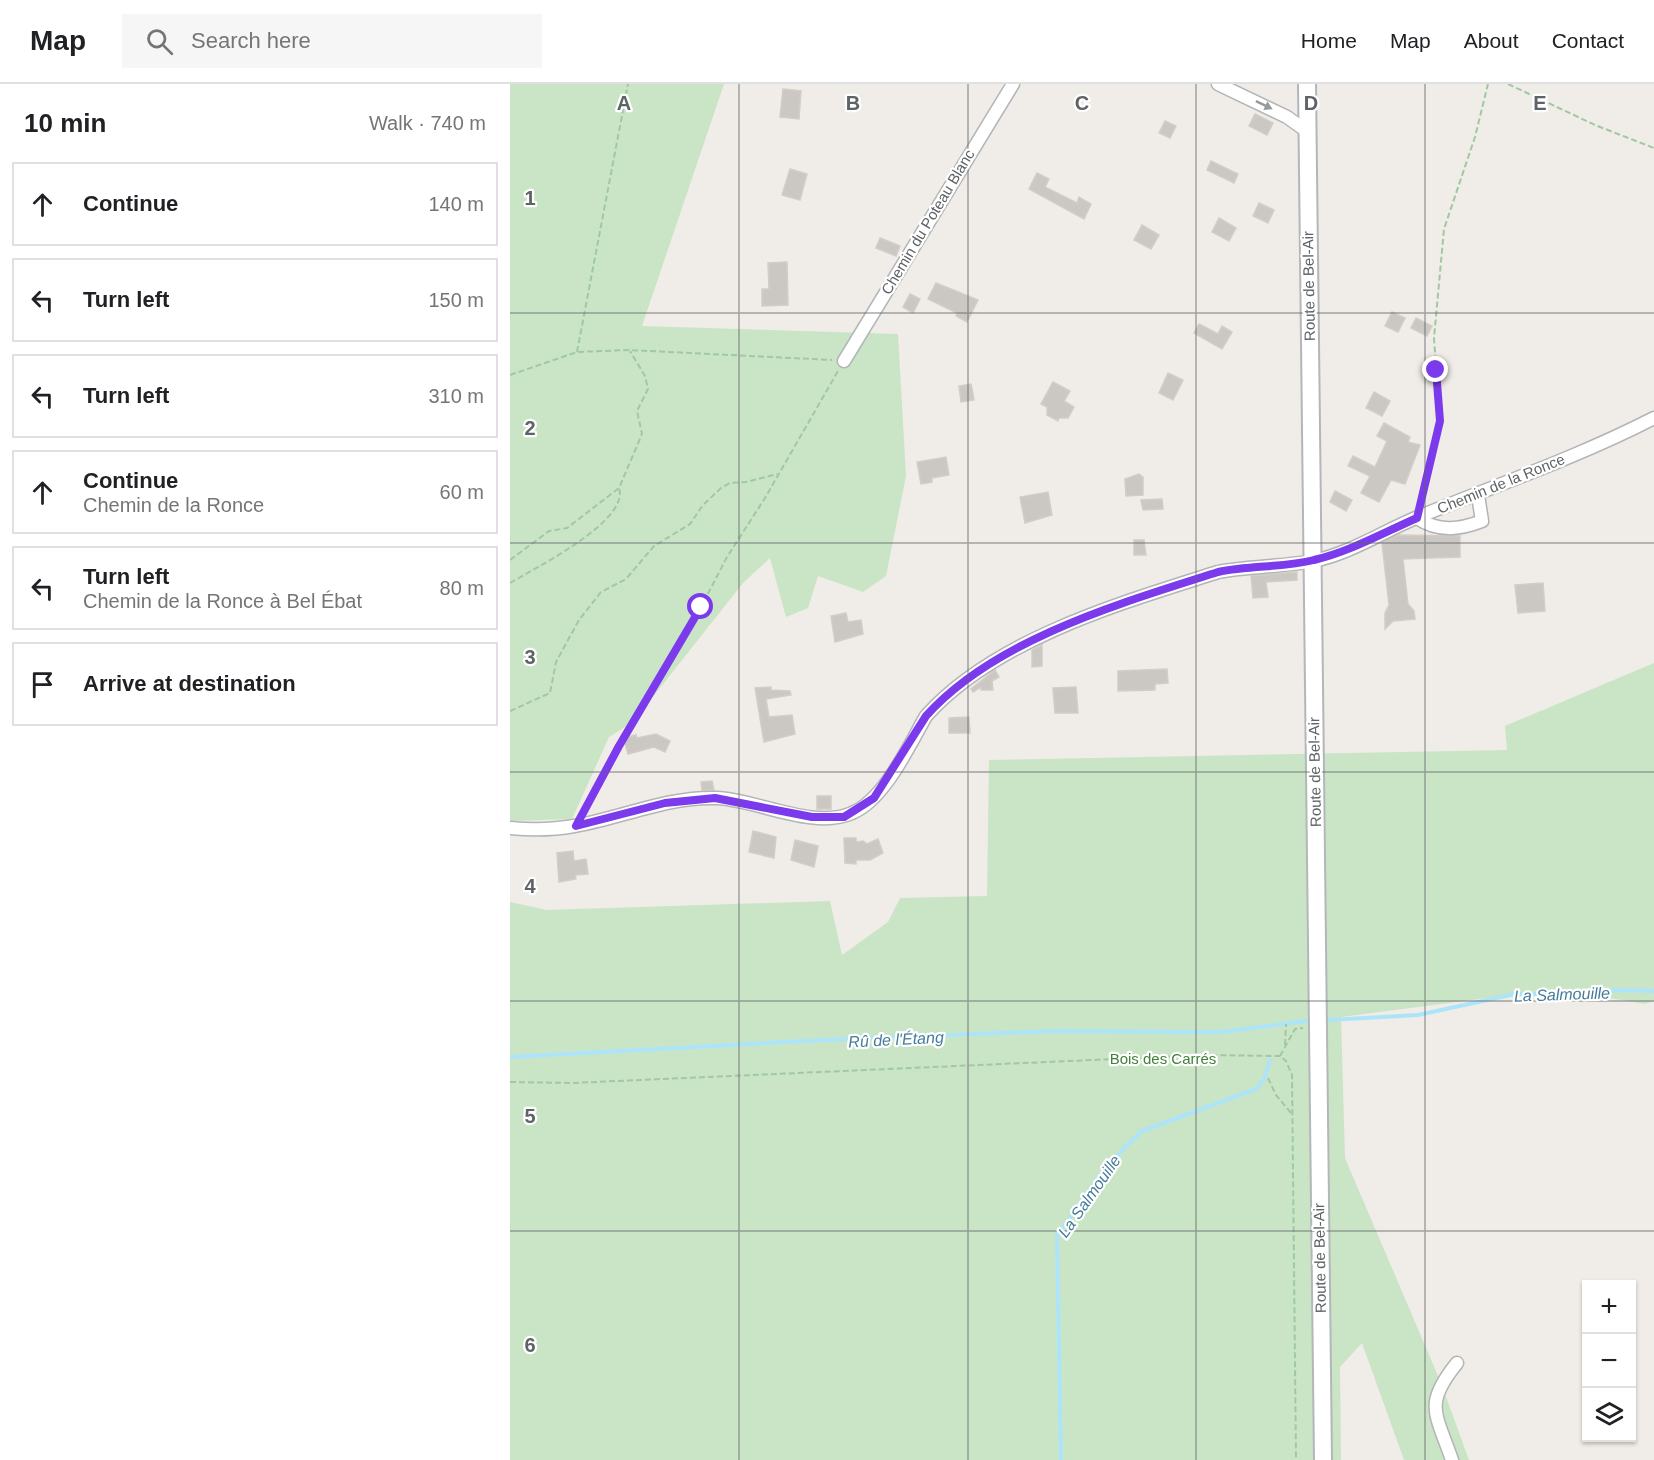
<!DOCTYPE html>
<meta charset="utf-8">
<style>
:root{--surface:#fff;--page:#f6f6f6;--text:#202124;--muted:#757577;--line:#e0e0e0}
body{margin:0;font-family:Arial,sans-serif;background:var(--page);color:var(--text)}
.controls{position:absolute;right:18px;bottom:18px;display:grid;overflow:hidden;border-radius:0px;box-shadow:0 2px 4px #0004}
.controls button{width:54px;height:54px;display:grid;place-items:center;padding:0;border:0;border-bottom:2px solid var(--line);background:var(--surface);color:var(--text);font:30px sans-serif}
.stop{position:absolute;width:18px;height:18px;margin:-14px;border:4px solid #7c3aed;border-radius:50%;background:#fff}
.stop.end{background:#7c3aed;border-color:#fff;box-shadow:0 2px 6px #0008}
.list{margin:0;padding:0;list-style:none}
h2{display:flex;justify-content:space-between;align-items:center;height:78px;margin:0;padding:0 24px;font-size:26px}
h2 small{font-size:20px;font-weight:400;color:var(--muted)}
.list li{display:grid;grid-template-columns:39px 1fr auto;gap:18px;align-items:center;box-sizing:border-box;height:84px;margin:0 12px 12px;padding:0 12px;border:2px solid var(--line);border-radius:0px}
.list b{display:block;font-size:22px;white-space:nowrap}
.list p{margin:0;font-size:20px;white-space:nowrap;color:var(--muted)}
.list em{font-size:20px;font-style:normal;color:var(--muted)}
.icon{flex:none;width:33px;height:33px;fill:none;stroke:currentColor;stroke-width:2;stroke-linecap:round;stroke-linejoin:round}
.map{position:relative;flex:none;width:1144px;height:1376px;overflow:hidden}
header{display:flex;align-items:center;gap:36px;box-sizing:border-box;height:84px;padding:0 30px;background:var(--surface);border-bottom:2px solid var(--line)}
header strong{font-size:28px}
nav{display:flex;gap:33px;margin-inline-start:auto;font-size:21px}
.search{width:420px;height:54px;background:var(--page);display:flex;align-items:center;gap:15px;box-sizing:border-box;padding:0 21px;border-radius:0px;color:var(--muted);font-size:22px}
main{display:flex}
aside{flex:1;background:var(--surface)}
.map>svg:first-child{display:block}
.green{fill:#cae5c5}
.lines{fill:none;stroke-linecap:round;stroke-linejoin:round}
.stream{stroke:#ade4fa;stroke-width:4}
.building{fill:#cbc7c3;stroke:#d4cdc6;stroke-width:1.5}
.street-casing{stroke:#b2b5b8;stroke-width:15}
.secondary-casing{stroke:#b3b7ba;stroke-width:20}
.path{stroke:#a0c8a5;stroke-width:2;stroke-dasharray:6 3;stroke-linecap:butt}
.street{stroke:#fff;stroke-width:12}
.secondary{stroke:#fff;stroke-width:16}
.oneway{fill:#969a9c}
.route{stroke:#7c3aed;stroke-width:8}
.grid{fill:none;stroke:#5e6366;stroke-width:1.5;stroke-opacity:0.55}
.labels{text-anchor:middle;stroke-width:4.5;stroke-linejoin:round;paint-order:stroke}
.street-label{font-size:15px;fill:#5e6366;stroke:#fff}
.park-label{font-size:15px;fill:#41813a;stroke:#fff}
.water-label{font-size:16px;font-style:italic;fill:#437b9b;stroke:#fff}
.grid-label{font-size:20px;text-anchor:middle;font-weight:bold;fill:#5e6366;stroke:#fff;stroke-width:4.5;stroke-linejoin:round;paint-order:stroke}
</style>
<header>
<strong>Map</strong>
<div class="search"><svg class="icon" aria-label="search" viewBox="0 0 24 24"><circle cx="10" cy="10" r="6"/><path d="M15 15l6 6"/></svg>Search here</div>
<nav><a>Home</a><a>Map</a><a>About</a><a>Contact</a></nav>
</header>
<main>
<aside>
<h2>10 min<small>Walk · 740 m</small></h2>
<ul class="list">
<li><svg class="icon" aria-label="ahead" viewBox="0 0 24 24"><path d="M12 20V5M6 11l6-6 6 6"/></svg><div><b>Continue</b></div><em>140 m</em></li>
<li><svg class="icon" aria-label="left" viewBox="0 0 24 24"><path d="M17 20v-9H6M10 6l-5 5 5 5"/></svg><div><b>Turn left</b></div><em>150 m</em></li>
<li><svg class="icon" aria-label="left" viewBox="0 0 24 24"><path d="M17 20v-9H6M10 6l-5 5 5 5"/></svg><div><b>Turn left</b></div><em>310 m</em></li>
<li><svg class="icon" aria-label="ahead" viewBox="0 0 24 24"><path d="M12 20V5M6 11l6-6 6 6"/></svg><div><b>Continue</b><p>Chemin de la Ronce</p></div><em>60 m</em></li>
<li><svg class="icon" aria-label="left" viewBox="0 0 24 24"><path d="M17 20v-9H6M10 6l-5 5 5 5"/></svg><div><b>Turn left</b><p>Chemin de la Ronce à Bel Ébat</p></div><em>80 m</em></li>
<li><svg class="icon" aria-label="arrive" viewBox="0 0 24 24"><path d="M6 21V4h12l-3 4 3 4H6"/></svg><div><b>Arrive at destination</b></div></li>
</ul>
</aside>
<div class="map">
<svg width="1144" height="1376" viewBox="0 0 1144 1376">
<rect width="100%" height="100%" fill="#f0ece7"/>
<g class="green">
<path d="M0,0H214L132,242L388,250L396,392L376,492L353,508L308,492L298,524L276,533L260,474L233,499L123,638L99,653L62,735L0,737Z"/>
<path d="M1144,579V917L1135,920L1046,905L831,933L835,1074L931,1299L959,1376H894L852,1259L830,1283L831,1376H0V818L37,826L320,817L332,871L378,838L390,814L477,812L479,676L997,666L995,642Z"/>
</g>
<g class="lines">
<g class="stream">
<path d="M819,936L908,931L1005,910H1047L1112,906L1144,907"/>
<path d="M0,973L294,957L541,947L711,948L796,937"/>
<path d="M551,1376L547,1152L599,1079L632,1047L746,1005L754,995L760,976"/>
</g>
</g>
<g class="building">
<path d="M273,5L291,7L289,35L270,33Z"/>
<path d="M745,30L763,39L757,51L739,42Z"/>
<path d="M655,37L666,42L660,54L649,49Z"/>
<path d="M701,77L728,90L724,99L697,86Z"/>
<path d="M280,85L297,90L290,116L272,111Z"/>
<path d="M527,89L539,95L535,103L567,119L569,113L581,120L574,135L519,105Z"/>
<path d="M749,119L764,126L758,139L743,132Z"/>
<path d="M709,134L726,144L719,157L702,148Z"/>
<path d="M632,141L649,151L641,165L624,156Z"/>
<path d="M370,154L390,162L386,172L366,164Z"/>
<path d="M277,178L278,221L252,222V205H259L258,179Z"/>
<path d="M426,199L468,216L457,238L446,232L447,229L418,215Z"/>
<path d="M400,210L410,215L403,229L393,223Z"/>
<path d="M882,228L895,234L888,248L875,242Z"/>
<path d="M906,234L922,242L917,252L901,244Z"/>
<path d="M689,240L708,250L712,242L722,248L712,265L684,249Z"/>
<path d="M658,289L673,296L663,316L649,309Z"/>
<path d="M543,298L560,307L554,317L564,323L558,334H549L548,337L537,331V323L531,320Z"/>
<path d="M461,300L464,316L451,318L449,302Z"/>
<path d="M864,308L880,317L872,332L856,324Z"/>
<path d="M874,339L900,353L898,358L910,361L895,400L881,396L869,418L851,409L860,392L838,382L843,372L865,383L877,357L867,352Z"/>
<path d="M436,373L439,391L422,394V398L411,400L407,378Z"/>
<path d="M629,390L633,393V411L616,412L615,395Z"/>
<path d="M825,407L842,416L836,427L820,418Z"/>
<path d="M538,408L542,431L515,439L510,413Z"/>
<path d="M652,415L653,425L633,426L631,416Z"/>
<path d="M888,451L950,452V473L893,475L898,520L904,527L905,535L883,537L875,545V529L879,521L872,459Z"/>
<path d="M624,456H634L636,471H624Z"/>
<path d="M787,488V496L756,498L758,513L743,514L741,492Z"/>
<path d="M1033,499L1035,527L1008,529L1005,501Z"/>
<path d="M336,529L338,538L351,536L353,550L325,558L321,532Z"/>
<path d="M532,561V582L522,583V566Z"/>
<path d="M657,585L658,599L645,600V606L608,607V587Z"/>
<path d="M485,586L489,593L482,597L483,606H471V603L463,608L461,605Z"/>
<path d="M261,603V606L280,607L281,611L256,615L259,633L282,631L285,650L254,658L245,604Z"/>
<path d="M566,603L568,629H545L543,604Z"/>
<path d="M459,633L460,649H439V634Z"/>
<path d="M146,650L160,657L155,668L144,663L118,670L115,659L118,653L126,651L127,654Z"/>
<path d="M202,697L204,706H192L191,698Z"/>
<rect x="307" y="712" width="14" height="13"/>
<path d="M243,747L266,753L264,774L239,768Z"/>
<path d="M334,754H346V758L353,757L357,760L368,755L373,769L360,776H346V780L335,779Z"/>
<path d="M285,756L308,762L304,783L281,776Z"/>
<path d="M63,767L64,777L76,775L78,790L65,791L66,795L49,798L47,769Z"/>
</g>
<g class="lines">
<g class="street-casing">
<g id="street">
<path d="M708,0L777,33L798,48"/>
<path d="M334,277L503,0"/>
<path d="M907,434C928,448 949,446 972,437L968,411"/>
<path d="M0,744C22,746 42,746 64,742C112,734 158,712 207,714C248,716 304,746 342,729C374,716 399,662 416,632C485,555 611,519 708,488C739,482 771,483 803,477C839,470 874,447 908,433C987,401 1068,373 1144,334"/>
<path d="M942,1376C926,1329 913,1321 947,1279"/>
</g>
</g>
<g class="secondary-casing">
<path id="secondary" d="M797,0L813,1376"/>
</g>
<g class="path">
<path d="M998,0L1085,41L1144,64"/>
<path d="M67,268L118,0"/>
<path d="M0,291L67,268L119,266L322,276"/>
<path d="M911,419L930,337L924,254L934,145L965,53L978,0"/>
<path d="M0,476L39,447L57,444L109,404L132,350L127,327L138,305L135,292L120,267"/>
<path d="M0,499C25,484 120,437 109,404"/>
<path d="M0,627L40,609L46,578L69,536L91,508L116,495L144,462L180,440L193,421L211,404L220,399L236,398L267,390"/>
<path d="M73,729L191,523L217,473L255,414L328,287"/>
<path d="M775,961L776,940"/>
<path d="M770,972L785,945L793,944"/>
<path d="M758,994L766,1011L781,1029"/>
<path d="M0,998L62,999L695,971L770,972L776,977L782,991L786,1376"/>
</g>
<use href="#street" class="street"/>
<use href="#secondary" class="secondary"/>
</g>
<defs><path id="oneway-solid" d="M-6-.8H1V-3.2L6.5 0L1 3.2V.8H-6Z" transform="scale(1.5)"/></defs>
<use class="oneway" href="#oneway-solid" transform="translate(754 21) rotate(26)"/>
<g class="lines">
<path class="route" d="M191,523L109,662L66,742L155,719L205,714L302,733H334L364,714L416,632C485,555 611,519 708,488C740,481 773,484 804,476C839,468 875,448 907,434L930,337L926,286"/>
</g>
<path class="grid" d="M229,0V1376M458,0V1376M686,0V1376M915,0V1376M0,229H1144M0,459H1144M0,688H1144M0,917H1144M0,1147H1144"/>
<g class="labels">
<g class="street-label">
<text transform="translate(418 138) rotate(-59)" y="5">Chemin du Poteau Blanc</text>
<text transform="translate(799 202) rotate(-91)" y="5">Route de Bel-Air</text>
<text transform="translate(991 400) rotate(-22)" y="5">Chemin de la Ronce</text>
<text transform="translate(805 688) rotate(-91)" y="5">Route de Bel-Air</text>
<text transform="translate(810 1174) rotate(-91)" y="5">Route de Bel-Air</text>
</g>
<g class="park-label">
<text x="653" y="980">Bois des Carrés</text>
</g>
<g class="water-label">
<text transform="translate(1052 910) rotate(-2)" y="6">La Salmouille</text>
<text transform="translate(386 955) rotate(-3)" y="6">Rû de l'Étang</text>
<text transform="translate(579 1112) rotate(-55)" y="6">La Salmouille</text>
</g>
</g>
<g class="grid-label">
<text x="114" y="26">A</text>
<text x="343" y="26">B</text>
<text x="572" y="26">C</text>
<text x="801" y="26">D</text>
<text x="1030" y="26">E</text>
<text x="20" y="121">1</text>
<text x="20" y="351">2</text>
<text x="20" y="580">3</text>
<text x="20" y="809">4</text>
<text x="20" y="1039">5</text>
<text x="20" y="1268">6</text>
</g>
</svg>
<div class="controls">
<button>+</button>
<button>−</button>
<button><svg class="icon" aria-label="layers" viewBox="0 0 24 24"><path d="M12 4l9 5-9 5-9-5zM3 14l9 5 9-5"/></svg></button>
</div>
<div class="stop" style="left:191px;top:523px"></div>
<div class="stop end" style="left:926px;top:286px"></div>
</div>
</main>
